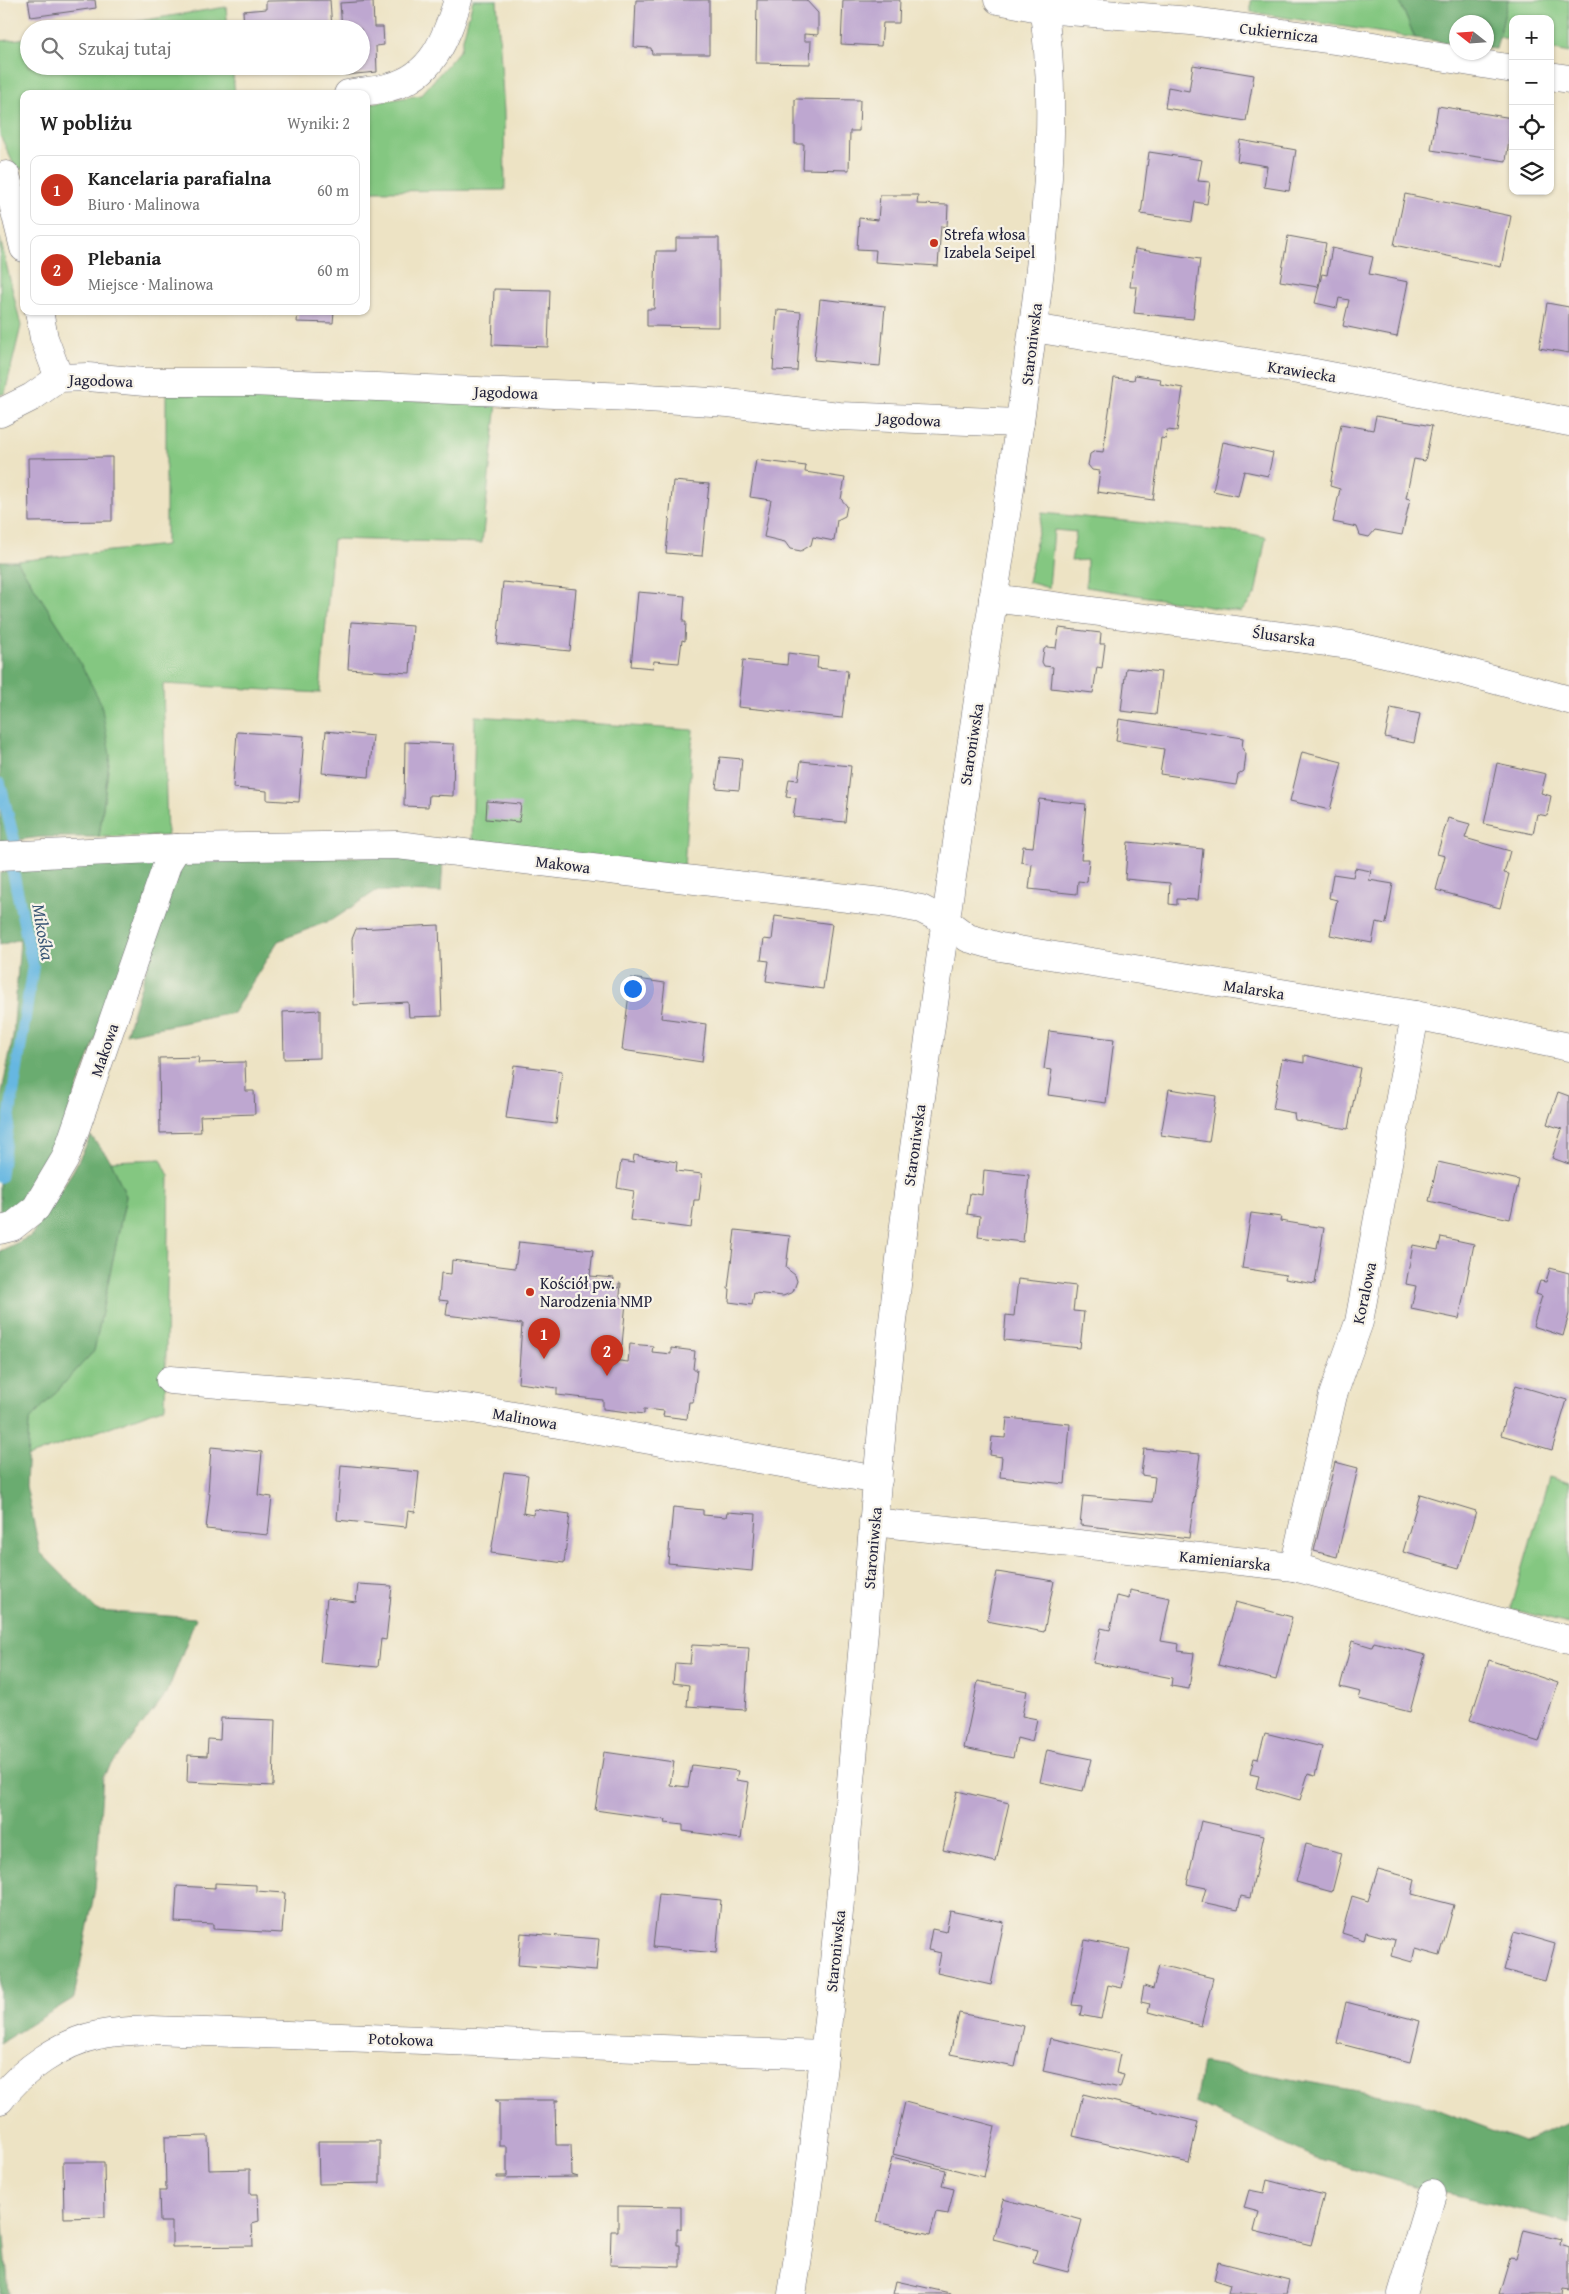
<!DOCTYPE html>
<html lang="pl">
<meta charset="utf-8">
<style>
:root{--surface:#fff;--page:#f2f2f2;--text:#222;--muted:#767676;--line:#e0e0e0;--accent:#c8321e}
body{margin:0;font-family:"Gentium Book Plus",serif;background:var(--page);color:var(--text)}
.controls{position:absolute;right:15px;top:15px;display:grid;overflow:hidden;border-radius:10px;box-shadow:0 1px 4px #0004}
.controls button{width:45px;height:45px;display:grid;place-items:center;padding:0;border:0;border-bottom:1px solid var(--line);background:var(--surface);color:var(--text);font:25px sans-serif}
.compass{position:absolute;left:1449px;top:15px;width:45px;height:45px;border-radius:50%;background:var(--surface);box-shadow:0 1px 4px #0004;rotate:287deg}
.you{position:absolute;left:632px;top:988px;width:18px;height:18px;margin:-12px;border:4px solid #fff;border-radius:50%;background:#1a73e8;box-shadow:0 0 0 8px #1a73e833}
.badge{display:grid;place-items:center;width:32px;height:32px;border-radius:50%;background:var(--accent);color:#fff;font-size:16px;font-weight:700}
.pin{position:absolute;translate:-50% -41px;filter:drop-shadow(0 1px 2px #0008)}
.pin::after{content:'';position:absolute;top:26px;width:18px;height:15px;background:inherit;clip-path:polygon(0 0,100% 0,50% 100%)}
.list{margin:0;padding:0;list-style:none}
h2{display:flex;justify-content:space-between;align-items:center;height:65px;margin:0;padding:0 20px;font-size:21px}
h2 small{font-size:16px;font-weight:400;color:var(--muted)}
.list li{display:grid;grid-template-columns:32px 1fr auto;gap:15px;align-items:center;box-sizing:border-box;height:70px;margin:0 10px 10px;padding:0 10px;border:1px solid var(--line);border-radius:10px}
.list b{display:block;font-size:19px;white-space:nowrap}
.list p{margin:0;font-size:16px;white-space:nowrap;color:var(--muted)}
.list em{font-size:16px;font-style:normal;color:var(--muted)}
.icon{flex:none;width:28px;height:28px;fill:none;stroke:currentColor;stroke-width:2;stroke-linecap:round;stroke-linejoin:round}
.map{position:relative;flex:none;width:1569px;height:2294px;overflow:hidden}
.search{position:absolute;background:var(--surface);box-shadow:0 1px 4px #0004;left:20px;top:20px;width:350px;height:55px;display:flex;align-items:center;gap:12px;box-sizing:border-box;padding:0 18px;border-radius:28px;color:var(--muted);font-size:19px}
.panel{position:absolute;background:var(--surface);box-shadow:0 1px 4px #0004;left:20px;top:90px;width:350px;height:225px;border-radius:10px}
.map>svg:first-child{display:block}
.green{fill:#84c781;stroke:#53745e}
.forest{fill:#6bac6f;stroke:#466755}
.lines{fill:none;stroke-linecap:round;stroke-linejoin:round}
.stream{stroke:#66b7e1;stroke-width:12}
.building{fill:#bea7d0}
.minor-casing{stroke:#69666b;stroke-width:29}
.tertiary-casing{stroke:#69666b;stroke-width:29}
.minor{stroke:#fff;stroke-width:28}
.tertiary{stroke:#fff;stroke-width:28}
.poi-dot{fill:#c8321e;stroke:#f7f3e8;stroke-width:2}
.labels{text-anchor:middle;stroke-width:4.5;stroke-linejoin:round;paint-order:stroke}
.street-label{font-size:16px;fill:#22223b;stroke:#f7f3e8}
.poi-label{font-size:16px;fill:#22223b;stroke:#f7f3e8;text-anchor:start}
.water-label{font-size:18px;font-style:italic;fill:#3a5675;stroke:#f7f3e8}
</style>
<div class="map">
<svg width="1569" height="2294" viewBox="0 0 1569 2294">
<rect width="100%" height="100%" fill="#f7f3e8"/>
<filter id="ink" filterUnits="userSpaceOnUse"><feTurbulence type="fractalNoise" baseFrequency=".02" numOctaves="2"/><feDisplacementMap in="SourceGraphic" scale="10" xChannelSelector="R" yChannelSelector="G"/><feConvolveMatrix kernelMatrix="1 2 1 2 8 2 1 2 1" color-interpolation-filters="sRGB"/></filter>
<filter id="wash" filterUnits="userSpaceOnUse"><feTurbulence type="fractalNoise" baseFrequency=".0096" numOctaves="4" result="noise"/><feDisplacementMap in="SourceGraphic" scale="20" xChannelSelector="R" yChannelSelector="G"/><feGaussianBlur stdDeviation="1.12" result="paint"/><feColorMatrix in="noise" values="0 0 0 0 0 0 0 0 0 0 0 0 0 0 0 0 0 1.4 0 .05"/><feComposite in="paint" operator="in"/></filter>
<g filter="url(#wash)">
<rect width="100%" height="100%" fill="#ede3c4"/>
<g class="green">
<path d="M473,0H497L504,112L505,190L366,191V104L421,95L460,50Z"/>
<path d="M1251,0H1399L1415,38L1251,12Z"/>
<path d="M1508,0H1569V53L1550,49V19H1513V40L1499,37Z"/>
<path d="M226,7L228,29H89Z"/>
<path d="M29,38V66H232L235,94H24V170L14,165L0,135V41Z"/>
<path d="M0,238L21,326L5,393L0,395Z"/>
<path d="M166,394L497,403L482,543L333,539L320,693L163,684L167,836L99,837L110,756L68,640L17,561L166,545Z"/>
<path d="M1042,513L1241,532L1266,537L1255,595L1241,612L1086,587L1087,560L1071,561L1076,532L1054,530L1049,588L1028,582Z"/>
<path d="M475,716L693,730L684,868L472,845Z"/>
<path d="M161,1159L169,1176L165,1407L27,1457L29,1421L94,1351L126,1196L111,1161Z"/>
<path d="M1549,1477L1569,1483V1624L1511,1609Z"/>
</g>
<g class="forest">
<path d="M1399,0H1508L1496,49L1487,48L1486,22H1456V44L1415,38Z"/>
<path d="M0,561H17L68,640L101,703L110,755L99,837H42L0,842Z"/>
<path d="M164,856L46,1172L21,1208L0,1222V1101L13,1037L20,939L0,945V873L37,867Z"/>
<path d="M394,856L443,861L441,892L376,891L334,919L278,941L233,1013L126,1034L178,868L193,860Z"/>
<path d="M91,1136L111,1161L126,1196L94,1351L29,1421L26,1486L40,1552L98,1611L196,1618L167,1693L103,1776L95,1889L74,1998L0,2043V1251L31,1236L73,1171Z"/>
<path d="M1202,2063L1418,2102L1524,2142L1569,2123V2223L1501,2205L1414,2186L1314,2157L1195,2103Z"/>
<path d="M1,2204L9,2294H0Z"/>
</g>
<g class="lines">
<path class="stream" d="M0,784L14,840L12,867L33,966L0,1177"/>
</g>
<g id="blocks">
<g class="building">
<path d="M28,0H95L96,8L31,17Z"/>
<path d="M330,0L332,29H244L243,11L266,9V1Z"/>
<path d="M636,0H709V54H652L651,48L634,47Z"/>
<path d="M757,0H806L818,13V35L804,34V41H811L810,64L756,63Z"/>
<path d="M843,0H900L899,23H883L881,46L841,44Z"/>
<path d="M373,1L374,27H383L384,45L376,46L377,72L345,75V66H361V29H342L340,3Z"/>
<path d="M1193,65L1254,75L1246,121L1165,108L1168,87L1189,91Z"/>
<path d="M795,99L860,100L859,131H850L849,170L803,169L804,144H795Z"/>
<path d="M1438,106L1512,118L1506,161L1431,150Z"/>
<path d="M1240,140L1296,150L1289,191L1264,187L1267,166L1237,161Z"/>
<path d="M1149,152L1202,160L1198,181L1210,182L1207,204L1195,202L1192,222L1141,214Z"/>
<path d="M1405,194L1511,216L1501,267L1394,245Z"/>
<path d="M880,195H918L917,204L948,205L947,227L941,226L938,266L875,262L876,250L857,249L859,218L878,220Z"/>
<path d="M1288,236L1326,243L1318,287L1280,281Z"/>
<path d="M676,238H719V327L647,326V309H654L656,251H676Z"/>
<path d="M1332,248L1373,257L1369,274L1408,282L1397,337L1343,326L1349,300L1339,298L1337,308L1315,303L1322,274L1327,275Z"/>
<path d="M1135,249L1200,259L1193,319L1134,313L1137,287H1130Z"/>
<path d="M494,289L550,290L548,347L492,345Z"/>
<path d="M820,299L885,306L880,366L814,360Z"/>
<path d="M1547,303L1569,307V353L1539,348Z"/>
<path d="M777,310L801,312L797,371L773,370Z"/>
<path d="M298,311H334L333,323L297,322Z"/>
<path d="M1135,375L1161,379L1160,384L1183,388L1177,431L1167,430L1166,439L1161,438L1153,500L1097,492L1100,471L1092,470L1088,465L1090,454L1095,451L1103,452L1114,378L1134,380Z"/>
<path d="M1376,416L1432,426L1425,461L1414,459L1406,498L1410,499L1402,535L1375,530L1369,537L1360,535L1357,527L1333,522L1340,489L1330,486L1341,424L1373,430Z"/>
<path d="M1223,442L1273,453L1268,476L1244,471L1238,496L1213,491Z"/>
<path d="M112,457V521L29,522L28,458Z"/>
<path d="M756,460L806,466L805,472L845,478L841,499L847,506L845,516L837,520L834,541L813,537L811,545L801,551L790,549L785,542L764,537L771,500L750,497Z"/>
<path d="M673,481L709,484L702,556L666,553Z"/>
<path d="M503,582L576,589L570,651L497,644Z"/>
<path d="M638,592L685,596L683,622H686L685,641L682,640L679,663L654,661L653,668L631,666Z"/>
<path d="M351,622L413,626L410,673L348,669Z"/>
<path d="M1059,628L1101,633L1100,644H1105L1102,668L1097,667L1093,693L1051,688L1053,667L1044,666L1042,662L1044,649L1047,647L1056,648Z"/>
<path d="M788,653L818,657L817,668L848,671L842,718L738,707L743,660L787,665Z"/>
<path d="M1126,668L1161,672L1156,715L1121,711Z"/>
<path d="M1391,708L1420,714L1414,743L1385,737Z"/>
<path d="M1119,719L1243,738L1242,748L1246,754L1244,771L1238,775L1236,785L1160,774L1164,749L1116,741Z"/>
<path d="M326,731L373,736L369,777L322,773Z"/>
<path d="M237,732L304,736L299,802L267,800V791L233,788Z"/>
<path d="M405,742L454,744L453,796L429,795L428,807L404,806Z"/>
<path d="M1302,752L1342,762L1330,810L1290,801Z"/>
<path d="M720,757L742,759L739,790L716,788Z"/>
<path d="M801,761L851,766L845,822L793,817L796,798L786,797L789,779L798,780Z"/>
<path d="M1497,763L1546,774L1541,793L1551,796L1547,816L1537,814L1533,834L1484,824Z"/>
<path d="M1039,799L1086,804L1081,859H1089L1087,882L1078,881L1077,894L1029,889L1032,864L1021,862L1023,846L1033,847Z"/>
<path d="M487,801L521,804L519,822L486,819Z"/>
<path d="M1448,818L1470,824L1465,838L1510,851L1504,873L1509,874L1500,908L1436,890L1445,856L1437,854Z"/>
<path d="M1128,842L1203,849L1198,900L1177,899V905L1169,904L1170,883L1125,879Z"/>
<path d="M1355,868L1371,871L1369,880L1393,884L1386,924L1376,922L1372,943L1330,935L1337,900L1329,898L1333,874L1353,877Z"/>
<path d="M775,916L832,924L823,989L766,981L769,961L761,960L764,939L772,940Z"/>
<path d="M439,925L442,1016L409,1017L408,1002L354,1005L352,939L356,929Z"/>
<path d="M631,978L665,983L661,1018L706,1024L702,1062L622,1050Z"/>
<path d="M320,1010V1058L284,1059L283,1012Z"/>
<path d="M1049,1031L1114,1039L1106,1103L1048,1095L1052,1070L1044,1069Z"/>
<path d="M1304,1055L1360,1068L1348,1129L1295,1120L1294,1113L1273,1109L1282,1059L1304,1063Z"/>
<path d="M199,1057L198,1063L245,1062L246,1091H254L255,1114L200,1116L201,1132L160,1133L159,1058Z"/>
<path d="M514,1065L562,1071L556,1124L506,1118Z"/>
<path d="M1169,1089L1216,1096L1209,1142L1161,1135Z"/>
<path d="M1558,1092L1569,1096V1164L1552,1158L1562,1129L1547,1124Z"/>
<path d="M634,1155L677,1162L676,1171L702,1174L699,1200H694L691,1228L630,1220L634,1191L617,1188L621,1161L633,1163Z"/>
<path d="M1438,1162L1519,1180L1510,1219L1429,1201Z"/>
<path d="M984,1170L1029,1175L1023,1242L978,1237L980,1216L967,1214L970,1193L982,1195Z"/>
<path d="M1251,1213L1281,1217L1280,1221L1324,1228L1315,1284L1285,1279L1286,1275L1242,1268Z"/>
<path d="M735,1230L790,1236L786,1268L795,1275L797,1281L793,1292L783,1296L754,1293L752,1305L729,1302L730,1289H728Z"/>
<path d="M1441,1237L1474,1244L1459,1319L1411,1309L1416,1286L1406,1284L1413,1245L1438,1250Z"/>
<path d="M519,1242L593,1250L590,1276L614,1278L613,1287L619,1288V1283H621L620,1296L626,1302L622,1345L614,1348L604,1359L628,1362L630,1344L653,1346L652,1352L671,1354V1348L695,1351L693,1369H697L693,1402H689L687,1419L663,1416L664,1411L644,1409V1414L603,1409V1400L557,1395V1388L518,1383L522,1324L446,1315L448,1301L439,1300L441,1273L451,1274L452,1260L515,1268Z"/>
<path d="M1550,1268L1569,1273V1314L1563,1336L1533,1326L1542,1296L1536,1294L1540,1281L1546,1282Z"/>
<path d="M1018,1279L1076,1286L1073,1311L1084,1312L1080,1348L1004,1340L1006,1315L1014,1316Z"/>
<path d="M1516,1385L1567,1400L1552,1450L1501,1435Z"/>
<path d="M1007,1418L1070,1424L1065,1484L1000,1477L1002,1457L990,1455L992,1437L1005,1438Z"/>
<path d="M211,1447L262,1452L258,1495L272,1497L268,1535L206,1529L210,1493H208Z"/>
<path d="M1144,1449L1200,1454L1189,1538L1080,1525L1083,1496L1152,1502L1155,1477L1141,1475Z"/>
<path d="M1335,1462L1358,1468L1337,1557L1314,1551Z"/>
<path d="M341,1465L419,1472L415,1512L408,1511L406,1527L337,1520Z"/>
<path d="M504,1472L528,1475L523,1513L533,1515L534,1509L570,1514L564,1563L491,1553Z"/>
<path d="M1420,1494L1476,1511L1459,1568L1403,1552Z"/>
<path d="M673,1507L703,1510V1515L726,1517L727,1512L756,1514L752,1571L668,1563Z"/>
<path d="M997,1572L1054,1581L1044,1632L987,1621Z"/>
<path d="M358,1584L392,1586L386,1640L381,1639L378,1667L320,1662L327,1598L356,1602Z"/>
<path d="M1130,1590L1170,1598L1161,1641L1179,1644L1178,1651L1194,1653L1189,1689L1171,1686L1172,1678L1093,1663L1101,1628L1110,1630L1117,1596L1129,1599Z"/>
<path d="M1235,1602L1292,1617L1276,1680L1218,1665Z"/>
<path d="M1352,1641L1372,1647L1374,1642L1425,1655L1410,1712L1359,1699L1361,1692L1340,1687Z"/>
<path d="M692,1645L749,1648L745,1710L687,1706L689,1685L673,1683L675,1663L690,1664Z"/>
<path d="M1489,1660L1558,1683L1539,1742L1470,1720Z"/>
<path d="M978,1681L1027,1691L1022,1716L1037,1719L1032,1742L1017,1738L1013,1758L964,1748Z"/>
<path d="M221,1718L275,1720L273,1786L187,1782L188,1755L207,1756L208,1739L220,1740Z"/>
<path d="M1265,1733L1322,1747L1315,1776L1308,1774L1300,1800L1256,1788L1259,1776L1250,1774L1254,1758L1258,1759Z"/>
<path d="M1047,1750L1091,1759L1083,1791L1040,1782Z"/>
<path d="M604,1752L674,1762L670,1785L688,1787L692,1765L738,1771L736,1780L749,1782L741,1839L683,1831V1825L665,1823L666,1820L595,1810Z"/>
<path d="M957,1791L1009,1803L996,1862L943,1850Z"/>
<path d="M1201,1821L1264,1835L1250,1898L1241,1896L1238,1910L1202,1902L1206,1888L1187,1884Z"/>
<path d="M1306,1844L1342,1853L1332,1892L1296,1882Z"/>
<path d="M1378,1869L1415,1879L1412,1894L1454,1905L1440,1956L1415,1949L1412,1962L1391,1956L1395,1940L1366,1932L1364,1940L1342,1933L1352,1896L1368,1901Z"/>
<path d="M215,1883L256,1885V1891L285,1893L282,1933L213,1929V1924L175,1922L177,1886L215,1888Z"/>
<path d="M659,1894L721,1900L716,1953L653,1947Z"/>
<path d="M950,1911L1004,1922L991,1985L937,1973L941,1953L928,1950L932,1929L946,1932Z"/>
<path d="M1514,1932L1555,1944L1545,1981L1504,1970Z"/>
<path d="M521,1933L599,1939L596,1971L518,1965Z"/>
<path d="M1085,1940L1130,1949L1122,1988L1108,1985L1101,2019L1080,2015L1082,2006L1072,2005Z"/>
<path d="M1159,1965L1213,1978L1201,2026L1148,2012L1150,2004L1141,2002L1144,1986L1153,1989Z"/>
<path d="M1346,2002L1420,2021L1410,2062L1337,2043Z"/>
<path d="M959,2013L1024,2026L1015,2067L950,2054Z"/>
<path d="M1050,2038L1120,2054L1116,2073L1124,2075L1120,2088L1043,2071Z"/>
<path d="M1083,2094L1198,2122L1189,2163L1073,2136Z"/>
<path d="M495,2100H559V2101H555L556,2145H571L572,2175L578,2177L497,2178V2176H507V2146H499V2102Z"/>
<path d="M905,2102L995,2126L984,2177L893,2154Z"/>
<path d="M208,2136L209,2170L250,2169V2194H258L259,2221L252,2223L253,2246L172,2247V2222H160L159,2191H166L165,2137Z"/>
<path d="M318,2141H380V2183L319,2184Z"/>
<path d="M892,2157L946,2170L942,2186L954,2189L948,2214L936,2212L930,2235L877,2222Z"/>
<path d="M63,2162H104L105,2217L64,2218Z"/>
<path d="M1267,2180L1324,2195L1311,2245L1254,2231L1259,2212L1244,2208L1249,2190L1264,2193Z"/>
<path d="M1003,2199L1082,2220L1068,2272L1033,2263L1037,2250L993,2239Z"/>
<path d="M618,2206L681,2207V2229H677V2245H680V2267L610,2265L611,2231H618Z"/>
<path d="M1523,2230L1560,2239L1559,2245L1569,2248V2289L1562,2288L1561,2294H1499L1510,2257L1516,2258Z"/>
<path d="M1218,2262L1289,2280L1286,2294H1228L1230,2285L1214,2280Z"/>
<path d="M896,2281L950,2293V2294H893Z"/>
</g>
</g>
</g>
<g filter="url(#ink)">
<use href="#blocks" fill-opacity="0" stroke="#69666b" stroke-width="1"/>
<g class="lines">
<g class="minor-casing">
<g id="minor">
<path d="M998,0L1044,9L1191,21L1343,41L1513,69"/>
<path d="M1550,76L1569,79"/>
<path d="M348,94C362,91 377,91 390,87C433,76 446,38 458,0"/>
<path d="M6,175L24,248"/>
<path d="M39,311L44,338L59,378"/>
<path d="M1033,328L1310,372L1569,422"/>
<path d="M0,413L32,397L59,378L88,377L145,382H250L631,397L728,403L839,416L1020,423"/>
<path d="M993,598L1350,645L1459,670L1569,700"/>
<path d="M0,856L177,848L397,845L890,903L921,909L945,921L968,938L1000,947L1415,1015L1569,1047"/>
<path d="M0,1230L12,1227L36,1208L65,1159L168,862L177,848"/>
<path d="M170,1380L331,1393L473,1409L878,1480"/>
<path d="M873,1522L1294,1567L1569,1640"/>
<path d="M1294,1567L1333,1395L1359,1322L1415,1015"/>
<path d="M0,2100C20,2071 63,2042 98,2035C115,2031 134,2031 152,2030L824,2055"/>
<path d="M1402,2294L1432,2194"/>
</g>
</g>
<g class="tertiary-casing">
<path id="tertiary" d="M792,2294C810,2187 822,2079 833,1972C861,1702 876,1431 912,1163C940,956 970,749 1002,542C1015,454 1029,366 1039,278C1049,186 1057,92 1042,0"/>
</g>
<use href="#minor" class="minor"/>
<use href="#tertiary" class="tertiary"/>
</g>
</g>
<g class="poi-dot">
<circle cx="934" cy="243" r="5"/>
<circle cx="530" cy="1292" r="5"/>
</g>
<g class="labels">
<g class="street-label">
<text transform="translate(1279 32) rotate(7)" y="6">Cukiernicza</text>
<text transform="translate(1031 344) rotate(-83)" y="6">Staroniwska</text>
<text transform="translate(1302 371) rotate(9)" y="6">Krawiecka</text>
<text transform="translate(101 380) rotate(2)" y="6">Jagodowa</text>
<text transform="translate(506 392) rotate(2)" y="6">Jagodowa</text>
<text transform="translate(909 419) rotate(3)" y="6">Jagodowa</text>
<text transform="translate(1284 636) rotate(8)" y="6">Ślusarska</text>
<text transform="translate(971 744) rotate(-81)" y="6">Staroniwska</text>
<text transform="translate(563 864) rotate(7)" y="6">Makowa</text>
<text transform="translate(1254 989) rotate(9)" y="6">Malarska</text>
<text transform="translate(104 1050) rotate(-71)" y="6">Makowa</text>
<text transform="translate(914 1145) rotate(-82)" y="6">Staroniwska</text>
<text transform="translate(1364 1293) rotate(-78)" y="6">Koralowa</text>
<text transform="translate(525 1418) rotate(10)" y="6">Malinowa</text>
<text transform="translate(872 1548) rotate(-85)" y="6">Staroniwska</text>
<text transform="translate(1225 1560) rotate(6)" y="6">Kamieniarska</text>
<text transform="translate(835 1951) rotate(-84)" y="6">Staroniwska</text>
<text transform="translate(401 2039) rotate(2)" y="6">Potokowa</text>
</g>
<g class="poi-label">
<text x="944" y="240">Strefa włosa<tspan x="944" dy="18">Izabela Seipel</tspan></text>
<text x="540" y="1289">Kościół pw.<tspan x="540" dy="18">Narodzenia NMP</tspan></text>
</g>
<g class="water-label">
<text transform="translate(43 932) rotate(80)" y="6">Mikośka</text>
</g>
</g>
</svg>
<div class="controls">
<button>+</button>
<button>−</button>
<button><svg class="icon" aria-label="locate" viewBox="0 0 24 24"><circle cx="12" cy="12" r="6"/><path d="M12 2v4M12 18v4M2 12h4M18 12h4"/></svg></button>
<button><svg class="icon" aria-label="layers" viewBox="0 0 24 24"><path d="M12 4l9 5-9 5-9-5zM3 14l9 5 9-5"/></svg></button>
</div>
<svg class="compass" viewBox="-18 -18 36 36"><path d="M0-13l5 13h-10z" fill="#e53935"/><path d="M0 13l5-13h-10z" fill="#767676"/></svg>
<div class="you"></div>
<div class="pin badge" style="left:544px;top:1359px">1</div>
<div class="pin badge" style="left:607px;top:1376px">2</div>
<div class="search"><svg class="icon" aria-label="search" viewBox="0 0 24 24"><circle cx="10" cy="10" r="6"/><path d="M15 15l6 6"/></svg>Szukaj tutaj</div>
<section class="panel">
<h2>W pobliżu<small>Wyniki: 2</small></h2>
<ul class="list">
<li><span class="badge">1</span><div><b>Kancelaria parafialna</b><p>Biuro · Malinowa</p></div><em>60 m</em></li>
<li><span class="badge">2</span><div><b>Plebania</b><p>Miejsce · Malinowa</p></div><em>60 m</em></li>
</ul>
</section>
</div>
